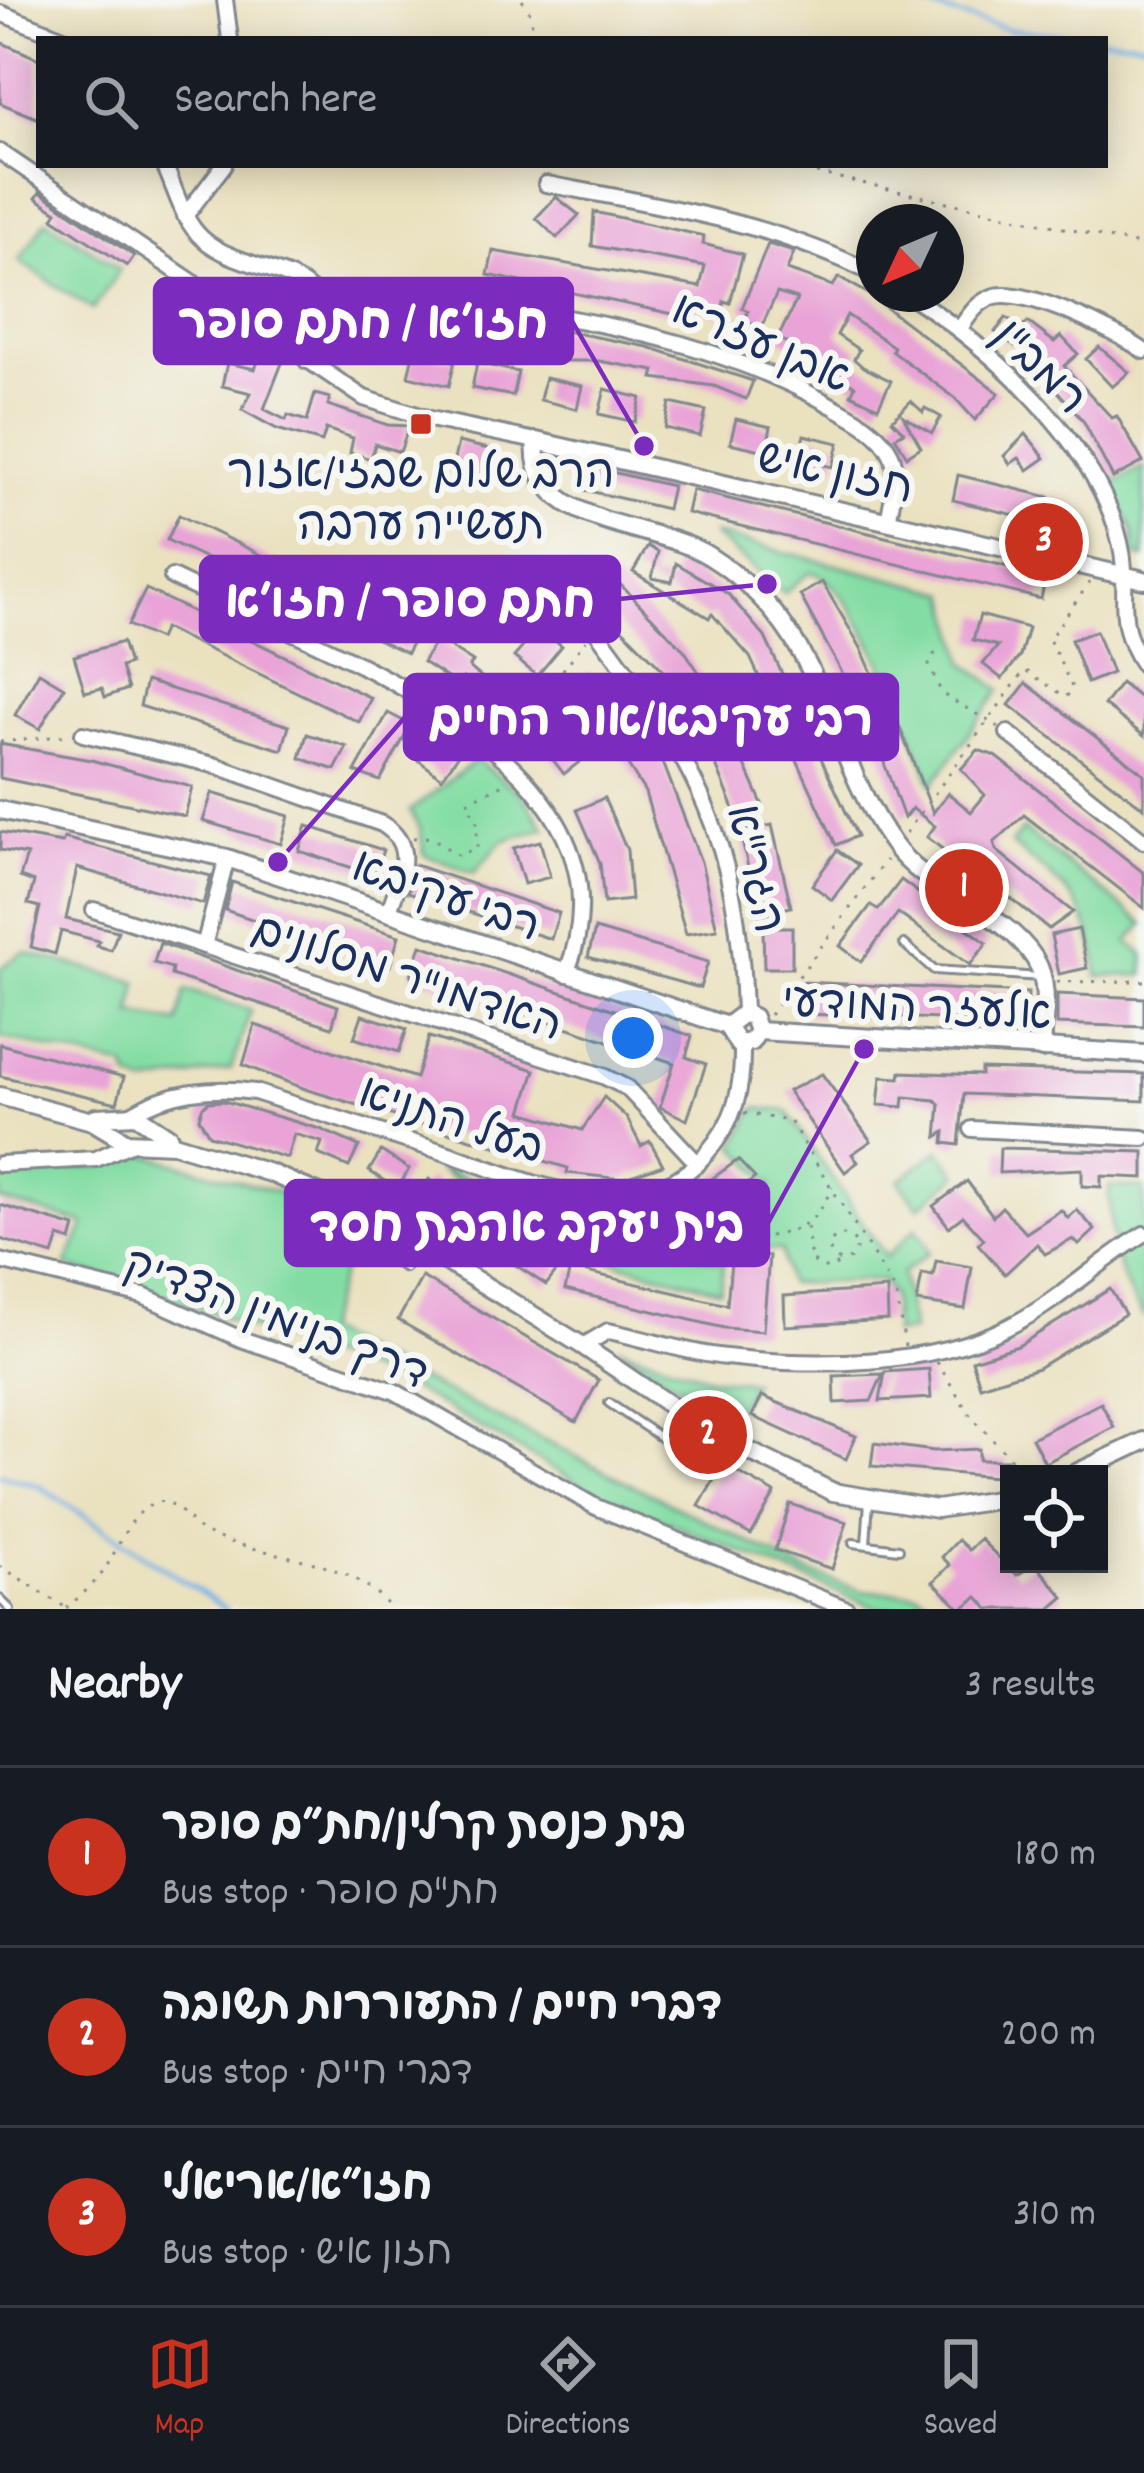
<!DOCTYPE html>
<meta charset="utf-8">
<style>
:root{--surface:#171b24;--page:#242831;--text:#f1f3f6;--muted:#9ea1a6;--line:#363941;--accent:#c8321e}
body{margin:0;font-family:Dekko,"Playpen Sans Hebrew",sans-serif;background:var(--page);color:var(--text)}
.controls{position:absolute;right:36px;bottom:36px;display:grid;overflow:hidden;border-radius:0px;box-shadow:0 6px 30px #0003}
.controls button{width:108px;height:108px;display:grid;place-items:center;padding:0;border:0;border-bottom:3px solid var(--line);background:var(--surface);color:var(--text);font:60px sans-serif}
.compass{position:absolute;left:856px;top:204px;width:108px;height:108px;border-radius:50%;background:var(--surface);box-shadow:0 6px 30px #0003;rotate:226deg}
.you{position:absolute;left:633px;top:1038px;width:42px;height:42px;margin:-30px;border:9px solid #fff;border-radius:50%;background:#1a73e8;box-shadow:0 0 0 18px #1a73e833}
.badge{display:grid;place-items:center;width:78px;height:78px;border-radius:50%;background:var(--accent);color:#fff;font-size:39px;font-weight:700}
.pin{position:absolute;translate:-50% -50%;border:6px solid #fff;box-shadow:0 3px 12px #0006}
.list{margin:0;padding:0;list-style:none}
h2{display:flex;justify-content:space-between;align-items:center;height:156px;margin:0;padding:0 48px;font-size:51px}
h2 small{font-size:39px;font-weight:400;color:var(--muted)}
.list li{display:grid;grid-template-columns:78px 1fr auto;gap:36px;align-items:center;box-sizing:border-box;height:180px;padding:0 48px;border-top:3px solid var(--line)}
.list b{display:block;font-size:45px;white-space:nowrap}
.list p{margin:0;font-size:39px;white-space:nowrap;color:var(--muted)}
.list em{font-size:39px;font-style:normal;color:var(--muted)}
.icon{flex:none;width:66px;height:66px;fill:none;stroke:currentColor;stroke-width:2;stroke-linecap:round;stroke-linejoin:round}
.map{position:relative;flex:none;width:1144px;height:1609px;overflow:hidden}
.search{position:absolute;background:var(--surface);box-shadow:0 6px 30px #0003;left:36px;right:36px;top:36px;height:132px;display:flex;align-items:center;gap:30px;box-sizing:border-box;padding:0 42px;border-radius:0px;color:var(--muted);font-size:45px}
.sheet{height:696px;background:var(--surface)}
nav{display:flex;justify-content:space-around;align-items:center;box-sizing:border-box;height:168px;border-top:3px solid var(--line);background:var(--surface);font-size:33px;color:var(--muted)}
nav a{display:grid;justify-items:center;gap:6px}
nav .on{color:var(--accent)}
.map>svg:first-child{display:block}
.green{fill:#83dda3;stroke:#4f8680;stroke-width:3}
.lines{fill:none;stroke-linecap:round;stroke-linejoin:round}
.stream{stroke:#76b2e7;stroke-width:4.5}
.building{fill:#e9a3d7}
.service-casing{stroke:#82888e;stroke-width:12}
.minor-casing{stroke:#82888e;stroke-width:20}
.tertiary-casing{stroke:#82888e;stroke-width:22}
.path{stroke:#82888e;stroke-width:3;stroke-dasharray:3 9;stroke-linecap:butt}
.service{stroke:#fff;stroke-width:6}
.minor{stroke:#fff;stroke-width:14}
.tertiary{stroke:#fff;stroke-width:16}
.poi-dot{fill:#c8321e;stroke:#f6f6f2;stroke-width:4.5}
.labels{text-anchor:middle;stroke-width:12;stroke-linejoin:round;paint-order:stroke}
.street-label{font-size:45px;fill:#1b2f5e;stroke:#f6f6f2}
.poi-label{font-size:45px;fill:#1b2f5e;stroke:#f6f6f2}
.leader{fill:none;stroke:#7b2cbf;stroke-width:4.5}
.callout-dot{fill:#7b2cbf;stroke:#f6f6f2;stroke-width:4.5}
.callout{fill:#7b2cbf;stroke:#7b2cbf;stroke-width:4.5}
.callout-label{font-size:48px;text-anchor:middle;font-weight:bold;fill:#fff}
</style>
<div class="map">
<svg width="1144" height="1609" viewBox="0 0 1144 1609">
<rect width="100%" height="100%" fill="#f6f6f2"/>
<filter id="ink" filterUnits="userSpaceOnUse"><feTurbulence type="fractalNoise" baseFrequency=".00833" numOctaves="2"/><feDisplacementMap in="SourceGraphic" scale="24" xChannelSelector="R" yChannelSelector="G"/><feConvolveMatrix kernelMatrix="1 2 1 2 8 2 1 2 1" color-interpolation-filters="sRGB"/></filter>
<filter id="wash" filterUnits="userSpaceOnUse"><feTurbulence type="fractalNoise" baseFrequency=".004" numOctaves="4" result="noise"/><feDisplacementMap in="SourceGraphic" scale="48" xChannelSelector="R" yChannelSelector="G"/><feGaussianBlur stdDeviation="2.7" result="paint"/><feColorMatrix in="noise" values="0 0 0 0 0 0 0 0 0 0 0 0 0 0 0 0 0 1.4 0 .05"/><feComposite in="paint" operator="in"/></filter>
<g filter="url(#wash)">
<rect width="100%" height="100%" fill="#eae1bf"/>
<g class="green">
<path d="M46,220L120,269L93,310L19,261Z"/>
<path d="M1144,468V558L1135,556L1133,530L1109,485Z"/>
<path d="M712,534L948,593L965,663L1000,690L932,785C914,741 857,579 810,572L784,593Z"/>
<path d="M476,760L521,794L545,828L502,841L474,873L424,855L420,828L410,811Z"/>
<path d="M1023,829L1144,924L1128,942L1144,955V975L1098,976C1092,903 1065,887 1011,844Z"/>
<path d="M24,952L138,982L132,1014L178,1023L186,990L251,1010L231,1069L145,1085L131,1079L125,1067L0,1037V968Z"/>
<path d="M756,1108L787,1111L886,1257L916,1228L930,1252L902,1273L912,1331L894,1334L892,1297L883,1280L788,1284L781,1250L759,1249L744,1215L772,1185L735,1146Z"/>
<path d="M939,1150L958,1175L919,1207L899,1181Z"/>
<path d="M143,1154L303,1199L358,1223L323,1331L808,1572L861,1591L918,1593L942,1609H879L591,1490L405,1385L180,1301L66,1266L85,1224L0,1200V1173L97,1167Z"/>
<path d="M438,1169L556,1207L545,1245Z"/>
<path d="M1109,1186L1144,1188V1318C1115,1274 1110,1238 1109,1186Z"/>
<path d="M678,1238L699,1256L724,1263L720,1290L558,1247L614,1256Z"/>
<path d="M617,1347L712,1378L753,1382L730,1417Z"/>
</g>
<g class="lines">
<g class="stream">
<path d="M902,0L1011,30L1144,42"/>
<path d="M0,1475L39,1486L226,1609"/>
</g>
</g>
<g id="blocks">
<g class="building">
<path d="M0,42L39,59V119L0,103Z"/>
<path d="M40,192L134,256L127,266L53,218L57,212L36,198Z"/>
<path d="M556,197L579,215L557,238L536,218Z"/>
<path d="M594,212L704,236L703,244L743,254L730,303L724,301L721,315L681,304L678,315L488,275L493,251L700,287L705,266L592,246Z"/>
<path d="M768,244L794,252L787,270L833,286L839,277L867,293L999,393L975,420L955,398L892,351L894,347L847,315L837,335L859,350L854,359L863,367L891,381L878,407L851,394L855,386L826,368L829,364L778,338L797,299L777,293L761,328L744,320L748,311L742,308Z"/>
<path d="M1006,318L1024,326L1028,322L1054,342L1061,336L1078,354L1064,366L1112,418L1117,416L1143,462L1113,478L1084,422L1025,353L995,332Z"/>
<path d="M534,325L648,347L753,381L746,399L714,386L653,378L655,371L599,361H556L527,354Z"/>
<path d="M265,345L284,358L264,409L286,420L288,415L307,421L315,394L330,398L328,405L388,425L409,426L400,452L375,444L371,459L350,453L353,438L326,429L322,442L277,429L242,410L251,393L222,386L227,363L255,369Z"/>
<path d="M1099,347L1129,372L1112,387L1086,359Z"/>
<path d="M414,351L455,361L449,386L408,376Z"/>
<path d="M477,363L518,372L513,396L472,388Z"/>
<path d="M545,378L582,386L577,409L540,400Z"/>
<path d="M605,389L641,398L635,422L599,414Z"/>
<path d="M911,401L923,412L925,408L941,417L932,433L903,416L921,447L907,456L895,437L904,432L892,420Z"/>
<path d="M670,403L706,411L700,436L665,428Z"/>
<path d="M736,419L771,427L766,451L730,443Z"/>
<path d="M1026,434L1045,458L1028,470L1019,458L1010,464L1004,456Z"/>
<path d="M804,435L839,443L833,467L798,459Z"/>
<path d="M458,442L493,450L486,481L451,473Z"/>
<path d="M590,467L672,486L667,509L585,490Z"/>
<path d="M958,475L1049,497L1043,522L953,500Z"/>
<path d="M692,490L1046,576L1041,599L687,513Z"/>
<path d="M179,515L418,631L407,653L167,540Z"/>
<path d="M648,546L658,552L652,578L672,582L676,563L728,594L765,637L857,836L836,845L750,657L712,614L709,618L633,572Z"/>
<path d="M611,575L684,650L714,695L763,806L737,816L699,724L663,670L590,596Z"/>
<path d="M822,582L861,648L887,707L866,717L800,595Z"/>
<path d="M146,589L371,698L359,722L164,628L159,639L128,625Z"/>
<path d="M980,615L1028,628L1020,656L1002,679L983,664L998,646L973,640Z"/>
<path d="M540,627L562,646L537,676L514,657Z"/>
<path d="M1096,631L1112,673L1087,683L1071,640Z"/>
<path d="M437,639L473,662L469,667L512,703L496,722L477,706L485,697L463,678L458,685L423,662Z"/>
<path d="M122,642L129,664L121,667L128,689L105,697L102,688L85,692L74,656Z"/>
<path d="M588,671L606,690L580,716L561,698Z"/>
<path d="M39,672L64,687L40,729L15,715Z"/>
<path d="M146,681L289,726L282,750L140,706Z"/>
<path d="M1026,683L1144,774V808L1009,705Z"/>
<path d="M1121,683L1144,701V736L1104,705Z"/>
<path d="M622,702L664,765L701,862L717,929L686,934L645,792L599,720Z"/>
<path d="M388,713L411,725L380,781L355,772Z"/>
<path d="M898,723L933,813L948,793L971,812L985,795L961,769L978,750L996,756L1144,873V908L1024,815L994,843L996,850L1073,912L1049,929L979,873V878L927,837L935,826L912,808L904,818L874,735Z"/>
<path d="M555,730L567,744L574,739L587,756L564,774L539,742Z"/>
<path d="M307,734L347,747L335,770L300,758Z"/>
<path d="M431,734L459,754L442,778L414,757Z"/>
<path d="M0,744L91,760L192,787L185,816L0,778Z"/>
<path d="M212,793L289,816L281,844L203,821Z"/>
<path d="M604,798L627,850L631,900L604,903L600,863L577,810Z"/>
<path d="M772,825L791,907L759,915L740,832Z"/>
<path d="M307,826L383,850L375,875L299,851Z"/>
<path d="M0,832L62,843L64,838L211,876L203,904L77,868L66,919L118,931L111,950L97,946L99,941L61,931L55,954L31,947L40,907L28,904L34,882L20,877L27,855L0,850Z"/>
<path d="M540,841L550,877L524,884L513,848Z"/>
<path d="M837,850L858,865L832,900L812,885Z"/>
<path d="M415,865L559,913L551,939L408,892Z"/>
<path d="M901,880L987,943L970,965L898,913L861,962L840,946L871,905L878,910Z"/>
<path d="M232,882L399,936L390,966L225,910Z"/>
<path d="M763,927H792V968H764Z"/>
<path d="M595,929L708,962L700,988L588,957Z"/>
<path d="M1079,929L1087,968L1059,974L1051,935Z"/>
<path d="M160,943L338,1006L332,1027L171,975L172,968L154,963Z"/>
<path d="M421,945L692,1036L686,1057L706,1064L687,1120L660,1107L674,1063L411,975Z"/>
<path d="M803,982L1028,993L1027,1022L803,1014Z"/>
<path d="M1057,994L1144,998V1027L1057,1024Z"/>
<path d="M362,1015L407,1029L399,1052L354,1038Z"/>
<path d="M255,1025L416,1078L429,1037L535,1070L522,1112L582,1130L604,1097L627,1118L641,1146L650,1141L663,1165L622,1179L567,1173L568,1168L308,1090L243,1065Z"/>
<path d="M0,1044L124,1077L117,1103L0,1076Z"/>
<path d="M981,1069L1144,1074V1101L964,1094L959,1145L944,1143L945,1132L937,1137L940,1104L935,1100L904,1097L903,1107L878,1105L881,1077L900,1078L901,1072L981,1075Z"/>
<path d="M822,1074L871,1141L852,1154L858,1162L845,1172L788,1091Z"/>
<path d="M224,1101L320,1129L359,1146L349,1167L318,1154L322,1142L294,1134L287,1158L209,1135L199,1118L202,1108L208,1102Z"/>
<path d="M1000,1148L1144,1152V1178L1101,1176V1187L1082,1186V1169L999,1173Z"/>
<path d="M381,1151L409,1169L397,1189L369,1171Z"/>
<path d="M738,1160L755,1178L735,1195L744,1206L718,1229L708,1217L700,1224L689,1195Z"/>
<path d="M429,1179L460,1201L446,1220L415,1199Z"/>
<path d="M967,1181L993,1216L1002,1207L1026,1233L1061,1210L1068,1218L1077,1210L1095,1230L1079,1245L1073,1239L1045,1254L1037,1244L1005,1274L978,1244L984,1239L963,1216L949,1227L933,1206Z"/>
<path d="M0,1205L75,1227L71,1241L59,1237L53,1255L0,1239Z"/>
<path d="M480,1209L560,1267L546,1285L464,1231Z"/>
<path d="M752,1255L769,1256L763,1331L724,1328L565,1290L570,1268L727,1305L731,1262L751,1263Z"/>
<path d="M936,1261L972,1267L965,1309L917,1302L922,1274L933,1276Z"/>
<path d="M422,1277L599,1380L576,1422L398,1320Z"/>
<path d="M887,1289L888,1320L785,1326L784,1296Z"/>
<path d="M1110,1289L1125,1314L1038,1368L980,1386L972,1360L1018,1346Z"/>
<path d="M929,1369L931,1398L880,1401L885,1372Z"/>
<path d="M883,1374L871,1401L835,1403L834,1376Z"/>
<path d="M762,1396L856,1436L846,1459L752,1416Z"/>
<path d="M1101,1403L1114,1427L1045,1463L1032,1438Z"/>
<path d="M874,1443L934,1451L979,1449V1460H1007V1478L871,1466Z"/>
<path d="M723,1464L775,1493L751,1535L699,1506Z"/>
<path d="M790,1504L847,1522L832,1569L775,1550Z"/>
<path d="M980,1539L1017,1575L1035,1564L1064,1597L1050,1609H989L978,1597L961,1609L933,1582L950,1565L942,1557L958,1540L969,1550Z"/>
</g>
</g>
</g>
<g filter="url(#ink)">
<use href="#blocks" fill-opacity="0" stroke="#82888e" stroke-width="3"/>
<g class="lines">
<g class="service-casing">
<g id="service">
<path d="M904,944L934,970L1041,977"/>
<path d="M676,1184C683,1234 708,1254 758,1239"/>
<path d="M367,1246L405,1268L417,1246"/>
<path d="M609,1403L708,1469"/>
<path d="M668,1443L684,1414"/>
<path d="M853,1543L899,1549"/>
<path d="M866,1544L869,1501"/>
<path d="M0,1599L10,1609"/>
</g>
</g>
<g class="minor-casing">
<g id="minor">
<path d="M225,0L230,39"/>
<path d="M0,13L66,39"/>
<path d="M0,152L364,398L430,419L536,441"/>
<path d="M164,165C176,189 182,221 203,239C252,282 357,259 307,361"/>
<path d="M546,184C659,205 771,222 874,274"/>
<path d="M185,216L224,165"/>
<path d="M908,294C991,348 1096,441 1120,542C1132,590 1111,619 1144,666"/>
<path d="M456,300C587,320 710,338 827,403C850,416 879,429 891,454C900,473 892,498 889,517"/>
<path d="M959,330C968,317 976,303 992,297C1022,285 1117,332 1144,351"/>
<path d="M172,577C317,649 653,757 566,974"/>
<path d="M595,629C697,765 739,839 744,1013"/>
<path d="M1008,733L1144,841"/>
<path d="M83,734L214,765L382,824C418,846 400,877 389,911"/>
<path d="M94,910L603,1076L627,1088L698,1164"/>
<path d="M204,946L227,858"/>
<path d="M131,1114C168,1091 213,1086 255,1092C317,1112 378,1132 440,1151C522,1178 636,1236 706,1154C736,1120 743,1089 742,1044"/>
<path d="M972,1129L1144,1138"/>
<path d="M0,1164L96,1159L132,1143"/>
<path d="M0,1261L143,1296L241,1339L394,1391L596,1507L847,1609"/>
<path d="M583,1346L608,1331C648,1339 686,1353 726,1357C812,1367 928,1367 1008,1327C1059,1302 1096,1263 1144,1234"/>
</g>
</g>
<g class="tertiary-casing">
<g id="tertiary">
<path d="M0,810L227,858L727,1026"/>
<path d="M727,1026L738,1044L751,1042L758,1031"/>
<path d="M727,1026L744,1013L753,1017L758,1031"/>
<path d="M758,1031L1144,1054"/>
<path d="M1042,1049C1043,1020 1051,985 1035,959C1002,907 928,894 893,844C821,743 831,632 709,556C654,521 527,528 536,441L1144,580"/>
<path d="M0,1096L92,1121L127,1142L174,1144L270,1173L374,1217L583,1346L708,1431L833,1492L937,1509L1009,1498"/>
<path d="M96,1117L136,1115L169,1137"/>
<path d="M1074,1474L1144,1441"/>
</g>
</g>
<g class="path">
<path d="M522,0L531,14L533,39"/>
<path d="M781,165L1144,246"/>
<path d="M935,653L929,665L942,694L999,727"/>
<path d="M0,742L70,735"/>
<path d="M504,746L586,640"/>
<path d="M906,833L1025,670L1066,697L1073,689L1049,639L1090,582"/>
<path d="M413,838L431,837L457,855L477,849V822L467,802L508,782"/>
<path d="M1057,982L1144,981"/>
<path d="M770,1015L886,860"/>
<path d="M744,1113L790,1121L896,1292L905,1346"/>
<path d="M807,1227L811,1260L827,1269L841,1263"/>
<circle cx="843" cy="1248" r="13"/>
<path d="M769,1236C804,1230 818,1220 832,1187"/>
<path d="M937,1362L970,1415L1025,1474"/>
<path d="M0,1566L68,1609"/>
<path d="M66,1608C78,1598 90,1588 100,1576C118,1553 126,1515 155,1503C175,1494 189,1526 206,1533C264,1559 350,1555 391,1609"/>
</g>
<use href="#service" class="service"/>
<use href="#minor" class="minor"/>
<use href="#tertiary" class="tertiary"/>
</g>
</g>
<rect class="poi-dot" x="409" y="412" width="24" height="24" rx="6"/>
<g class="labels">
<g class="street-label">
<text transform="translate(762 341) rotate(23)" y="16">אבן עזרא</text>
<text transform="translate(1042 365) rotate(46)" y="16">רמב"ן</text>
<text transform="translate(836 470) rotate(12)" y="16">חזון איש</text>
<text transform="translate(758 868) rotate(77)" y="16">הגר"א</text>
<text transform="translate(447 894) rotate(19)" y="16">רבי עקיבא</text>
<text transform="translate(408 975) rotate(18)" y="16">האדמו"ר מסלונים</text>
<text transform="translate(917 1005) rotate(3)" y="16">אלעזר המודעי</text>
<text transform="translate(452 1118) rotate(18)" y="16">בעל התניא</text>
<text transform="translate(277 1316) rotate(21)" y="16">דרך בנימין הצדיק</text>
</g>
<g class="poi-label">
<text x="421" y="486">הרב שלום שבזי/אזור<tspan x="421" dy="52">תעשייה ערבה</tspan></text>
</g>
</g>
<path class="leader" d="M644 446L572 321M767 584L619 599M278 862L405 717M864 1049L768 1223"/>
<g class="callout-dot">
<circle cx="644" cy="446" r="12"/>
<circle cx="767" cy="584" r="12"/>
<circle cx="278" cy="862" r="12"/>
<circle cx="864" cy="1049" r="12"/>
</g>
<g class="callout">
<rect x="155" y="279" width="417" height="84" rx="12"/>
<rect x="201" y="557" width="418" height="84" rx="12"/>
<rect x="405" y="675" width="492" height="84" rx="12"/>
<rect x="286" y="1181" width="482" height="84" rx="12"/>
</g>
<g class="callout-label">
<text x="363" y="337">חזו׳א / חתם סופר</text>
<text x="410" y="616">חתם סופר / חזו׳א</text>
<text x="651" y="734">רבי עקיבא/אור החיים</text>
<text x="527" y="1240">בית יעקב אהבת חסד</text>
</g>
</svg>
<div class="controls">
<button><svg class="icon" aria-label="locate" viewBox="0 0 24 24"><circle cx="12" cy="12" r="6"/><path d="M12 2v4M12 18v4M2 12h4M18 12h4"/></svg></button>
</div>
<svg class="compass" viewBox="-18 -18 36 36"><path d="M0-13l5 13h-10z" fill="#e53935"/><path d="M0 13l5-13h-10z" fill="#9ea1a6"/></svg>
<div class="you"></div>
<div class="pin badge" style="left:964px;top:888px">1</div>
<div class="pin badge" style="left:708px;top:1435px">2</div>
<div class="pin badge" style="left:1044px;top:542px">3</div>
<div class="search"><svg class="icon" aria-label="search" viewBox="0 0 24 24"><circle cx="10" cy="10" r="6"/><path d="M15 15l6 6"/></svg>Search here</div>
</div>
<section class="sheet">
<h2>Nearby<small>3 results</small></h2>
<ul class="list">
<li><span class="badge">1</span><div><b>בית כנסת קרלין/חת״ם סופר</b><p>Bus stop · חת&quot;ם סופר</p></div><em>180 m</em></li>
<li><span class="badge">2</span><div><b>דברי חיים / התעוררות תשובה</b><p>Bus stop · דברי חיים</p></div><em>200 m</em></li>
<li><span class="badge">3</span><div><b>חזו״א/אריאלי</b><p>Bus stop · חזון איש</p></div><em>310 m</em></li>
</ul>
</section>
<nav>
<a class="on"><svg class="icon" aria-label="map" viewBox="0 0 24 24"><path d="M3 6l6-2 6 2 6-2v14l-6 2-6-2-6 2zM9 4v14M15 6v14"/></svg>Map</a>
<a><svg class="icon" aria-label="directions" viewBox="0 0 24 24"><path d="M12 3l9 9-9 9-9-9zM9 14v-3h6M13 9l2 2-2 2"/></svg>Directions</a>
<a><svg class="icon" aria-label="saved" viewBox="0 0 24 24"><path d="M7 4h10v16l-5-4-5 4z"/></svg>Saved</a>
</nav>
